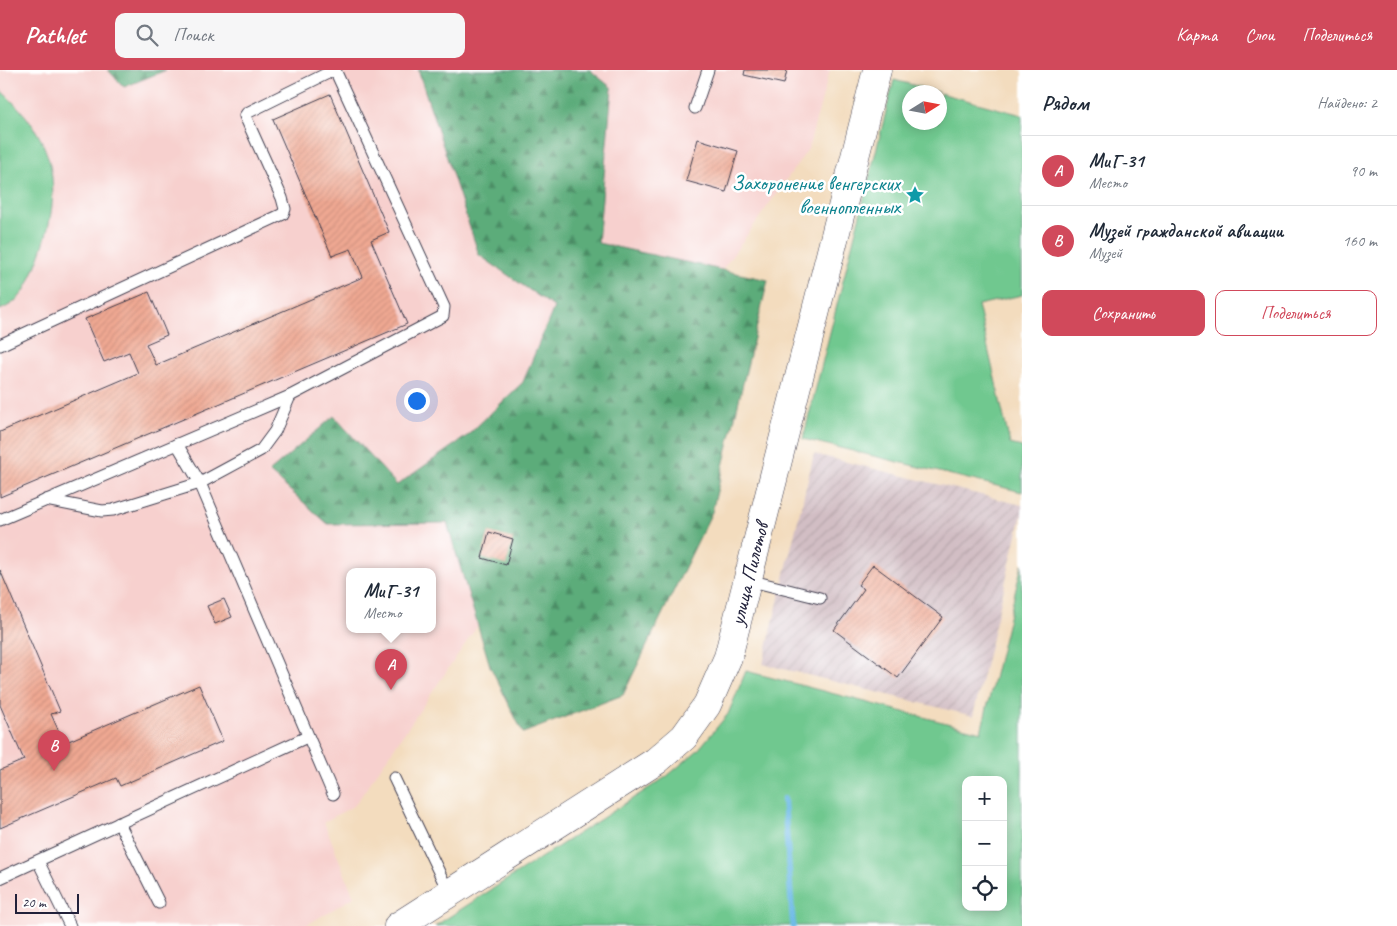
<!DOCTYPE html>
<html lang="ru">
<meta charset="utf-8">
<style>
:root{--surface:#fff;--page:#f6f6f7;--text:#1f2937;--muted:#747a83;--line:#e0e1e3;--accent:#d1495b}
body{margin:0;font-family:Caveat,sans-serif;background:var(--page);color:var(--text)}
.controls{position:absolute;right:15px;bottom:15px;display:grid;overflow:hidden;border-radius:10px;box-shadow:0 2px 12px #0003}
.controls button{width:45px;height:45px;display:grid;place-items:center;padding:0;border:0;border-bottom:1px solid var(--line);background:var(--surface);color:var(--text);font:25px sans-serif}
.compass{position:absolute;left:902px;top:15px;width:45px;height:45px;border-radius:50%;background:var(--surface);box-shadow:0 2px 12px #0003;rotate:79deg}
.scale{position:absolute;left:15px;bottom:12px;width:64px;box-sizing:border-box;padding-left:5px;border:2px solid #22223b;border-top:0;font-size:14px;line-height:18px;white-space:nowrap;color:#22223b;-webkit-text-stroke:4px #fff;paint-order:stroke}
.you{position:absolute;left:416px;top:330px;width:18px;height:18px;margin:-12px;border:4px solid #fff;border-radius:50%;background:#1a73e8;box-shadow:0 0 0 8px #1a73e833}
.badge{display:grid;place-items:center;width:32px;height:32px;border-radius:50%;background:var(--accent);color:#fff;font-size:16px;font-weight:700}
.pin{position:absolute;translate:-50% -41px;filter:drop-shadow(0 1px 2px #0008)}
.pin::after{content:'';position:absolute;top:26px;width:18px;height:15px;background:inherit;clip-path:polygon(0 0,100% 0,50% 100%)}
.popup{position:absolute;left:346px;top:498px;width:90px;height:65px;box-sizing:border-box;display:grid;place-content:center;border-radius:10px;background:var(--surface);filter:drop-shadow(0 1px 4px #0005);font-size:16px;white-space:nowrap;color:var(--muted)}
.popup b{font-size:19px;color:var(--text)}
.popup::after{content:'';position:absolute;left:50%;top:100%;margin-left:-10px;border:10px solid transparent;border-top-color:var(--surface)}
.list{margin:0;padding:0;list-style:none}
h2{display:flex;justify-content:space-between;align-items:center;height:65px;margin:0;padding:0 20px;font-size:21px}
h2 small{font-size:16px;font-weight:400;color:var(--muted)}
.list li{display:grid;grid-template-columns:32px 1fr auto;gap:15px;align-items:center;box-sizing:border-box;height:70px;padding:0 20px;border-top:1px solid var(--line)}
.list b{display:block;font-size:19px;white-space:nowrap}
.list p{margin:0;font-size:16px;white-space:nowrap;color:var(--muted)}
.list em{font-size:16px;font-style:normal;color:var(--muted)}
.actions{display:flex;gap:10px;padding:15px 20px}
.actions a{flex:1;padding:11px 0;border:1px solid var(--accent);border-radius:10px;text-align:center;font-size:18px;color:var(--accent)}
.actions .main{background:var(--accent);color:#fff}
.icon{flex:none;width:28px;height:28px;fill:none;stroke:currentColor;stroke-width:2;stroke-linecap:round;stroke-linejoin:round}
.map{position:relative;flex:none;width:1022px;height:856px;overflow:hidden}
header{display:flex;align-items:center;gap:30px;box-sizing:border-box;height:70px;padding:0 25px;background:var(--accent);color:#fff}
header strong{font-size:24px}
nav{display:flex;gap:28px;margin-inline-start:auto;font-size:18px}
.search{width:350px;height:45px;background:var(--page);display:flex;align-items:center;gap:12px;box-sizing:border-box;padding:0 18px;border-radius:10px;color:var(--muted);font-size:19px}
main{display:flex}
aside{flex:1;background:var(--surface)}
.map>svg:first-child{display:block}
.built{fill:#f7d0ce;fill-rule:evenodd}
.industrial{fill:url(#industrial-furrows)}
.grass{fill:#6fc88f;stroke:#487565;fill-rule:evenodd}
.forest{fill:url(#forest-firs);stroke:#3e675a}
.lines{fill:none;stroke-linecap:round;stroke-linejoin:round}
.stream{stroke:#6cb9e6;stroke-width:6}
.building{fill:url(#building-hatch)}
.lane-casing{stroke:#413e4f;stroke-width:13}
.secondary-casing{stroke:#413e4f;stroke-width:29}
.lane{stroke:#fff;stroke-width:11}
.secondary{stroke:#fff;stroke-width:28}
.labels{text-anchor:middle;stroke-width:5;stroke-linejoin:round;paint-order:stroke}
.culture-label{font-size:21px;fill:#0d838f;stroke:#fff;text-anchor:end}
.street-label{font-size:21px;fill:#22223b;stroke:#fff}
</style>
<header>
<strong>Pathlet</strong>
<div class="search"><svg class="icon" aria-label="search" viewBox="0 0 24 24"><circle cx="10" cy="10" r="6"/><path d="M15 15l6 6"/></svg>Поиск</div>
<nav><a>Карта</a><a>Слои</a><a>Поделиться</a></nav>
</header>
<main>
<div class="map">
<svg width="1022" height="856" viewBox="0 0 1022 856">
<defs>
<pattern id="industrial-furrows" width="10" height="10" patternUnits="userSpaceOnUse" patternTransform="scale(1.25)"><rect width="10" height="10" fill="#d2bec4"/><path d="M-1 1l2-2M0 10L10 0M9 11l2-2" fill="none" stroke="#b4a3a9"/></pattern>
<pattern id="forest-firs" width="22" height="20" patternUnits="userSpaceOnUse" patternTransform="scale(1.25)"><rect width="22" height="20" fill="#5bac7a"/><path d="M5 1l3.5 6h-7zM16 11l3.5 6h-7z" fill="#4b8c65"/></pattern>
<pattern id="building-hatch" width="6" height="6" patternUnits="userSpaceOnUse" patternTransform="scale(1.25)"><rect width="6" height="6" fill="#efa892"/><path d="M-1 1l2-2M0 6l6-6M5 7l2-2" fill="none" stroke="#cd907f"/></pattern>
</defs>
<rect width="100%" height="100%" fill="#fff"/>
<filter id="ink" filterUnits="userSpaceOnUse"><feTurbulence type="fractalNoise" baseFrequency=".02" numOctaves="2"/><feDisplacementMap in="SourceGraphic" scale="10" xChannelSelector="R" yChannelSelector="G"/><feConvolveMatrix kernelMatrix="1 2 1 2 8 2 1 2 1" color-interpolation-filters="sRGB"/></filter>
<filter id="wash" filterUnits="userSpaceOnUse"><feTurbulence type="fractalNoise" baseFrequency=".0096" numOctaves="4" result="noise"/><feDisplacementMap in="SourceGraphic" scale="20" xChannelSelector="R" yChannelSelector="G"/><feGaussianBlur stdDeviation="1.12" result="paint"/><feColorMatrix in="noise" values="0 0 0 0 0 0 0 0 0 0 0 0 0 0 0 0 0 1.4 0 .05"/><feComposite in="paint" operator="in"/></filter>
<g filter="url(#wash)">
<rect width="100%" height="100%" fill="#f3dcbe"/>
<path class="built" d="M0,0H830L808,79L689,247L355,735L324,752L354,827L305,856H0ZM350,501H432V559H350Z"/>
<path class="industrial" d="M814,384L1022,435V444L973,646L763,594Z"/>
<g class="grass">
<path d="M894,10L939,22H909V52H939L940,23L1022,45V225L978,235L1010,374L1022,377V422L803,369Z"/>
<path d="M0,20C60,71 64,125 36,195C27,217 23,230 0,240Z"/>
<path d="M1022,494V856H435L666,707L698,680L728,644L746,601L981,662ZM966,710H1003V837H966Z"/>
</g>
<g class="forest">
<path d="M108,0H166L124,17Z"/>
<path d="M418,0H590L612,18L598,173L768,210L712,442L623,625L523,663L490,596L447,453L328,454L269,402L334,346L397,415L467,366L523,312L554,237L479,185Z"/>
</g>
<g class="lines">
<path class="stream" d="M784,729L793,856"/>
</g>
<g id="blocks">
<g class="building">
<path d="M745,0H787L784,14L744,5Z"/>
<path d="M330,24L389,162L371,170L407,254L0,427V362L138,303L129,282L104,292L85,249L149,222L167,265L146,274L156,295L363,207L351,179L332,186L273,49Z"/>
<path d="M698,69L738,81L726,122L686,111Z"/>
<path d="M489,462L513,469L506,495L482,488Z"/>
<path d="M873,495L943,547L898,608L834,560L864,519L858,515Z"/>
<path d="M0,500L60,641L51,644L64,673L199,615L223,671L120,716L116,708L0,758V700L24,690L0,635Z"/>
<path d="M224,529L232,547L215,554L207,536Z"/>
</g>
</g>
</g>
<g filter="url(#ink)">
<use href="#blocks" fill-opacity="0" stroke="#413e4f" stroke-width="1"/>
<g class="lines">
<g class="lane-casing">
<g id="lane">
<path d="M695,38L708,0"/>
<path d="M0,275L283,144L285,139L282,128L245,46L247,43L334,0"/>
<path d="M177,374L200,413L333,724"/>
<path d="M46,430L102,441L113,440L200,413L261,380L275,361L290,326"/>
<path d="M0,450L290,326L443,246L444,237L335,0"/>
<path d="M748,510L820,528"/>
<path d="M394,708L449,823"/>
<path d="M119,753L159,833"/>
<path d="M38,791L70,856"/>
<path d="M0,808L307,667"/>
</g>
</g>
<g class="secondary-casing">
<path id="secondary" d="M398,856L656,691L684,667L707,635L728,587L877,0"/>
</g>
<use href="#lane" class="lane"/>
<use href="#secondary" class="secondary"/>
</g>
</g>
<defs>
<g id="sight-bare" transform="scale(1.5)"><path d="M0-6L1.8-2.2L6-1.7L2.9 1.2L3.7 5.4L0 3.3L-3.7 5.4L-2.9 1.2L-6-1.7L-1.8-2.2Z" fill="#0f9aa8" stroke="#fff" stroke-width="2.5" paint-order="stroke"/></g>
</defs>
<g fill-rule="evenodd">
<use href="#sight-bare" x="915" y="125"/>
</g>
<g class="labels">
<g class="culture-label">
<text x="900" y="120">Захоронение венгерских<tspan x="900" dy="24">военнопленных</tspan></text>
</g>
<g class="street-label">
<text transform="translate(749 504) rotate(-76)" y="7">улица Пилотов</text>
</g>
</g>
</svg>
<div class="controls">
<button>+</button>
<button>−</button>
<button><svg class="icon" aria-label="locate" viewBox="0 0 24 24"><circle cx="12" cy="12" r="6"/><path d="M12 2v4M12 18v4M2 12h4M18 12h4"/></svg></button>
</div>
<svg class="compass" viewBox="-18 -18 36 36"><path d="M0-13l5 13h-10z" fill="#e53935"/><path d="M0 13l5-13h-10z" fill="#747a83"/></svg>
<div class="scale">20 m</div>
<div class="you"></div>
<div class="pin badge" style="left:391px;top:620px">A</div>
<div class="popup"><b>МиГ-31</b>Место</div>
<div class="pin badge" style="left:54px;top:701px">B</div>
</div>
<aside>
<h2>Рядом<small>Найдено: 2</small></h2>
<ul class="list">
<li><span class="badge">A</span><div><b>МиГ-31</b><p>Место</p></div><em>90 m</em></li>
<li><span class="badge">B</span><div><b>Музей гражданской авиации</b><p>Музей</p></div><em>160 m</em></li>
</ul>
<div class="actions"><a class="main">Сохранить</a><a>Поделиться</a></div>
</aside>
</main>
